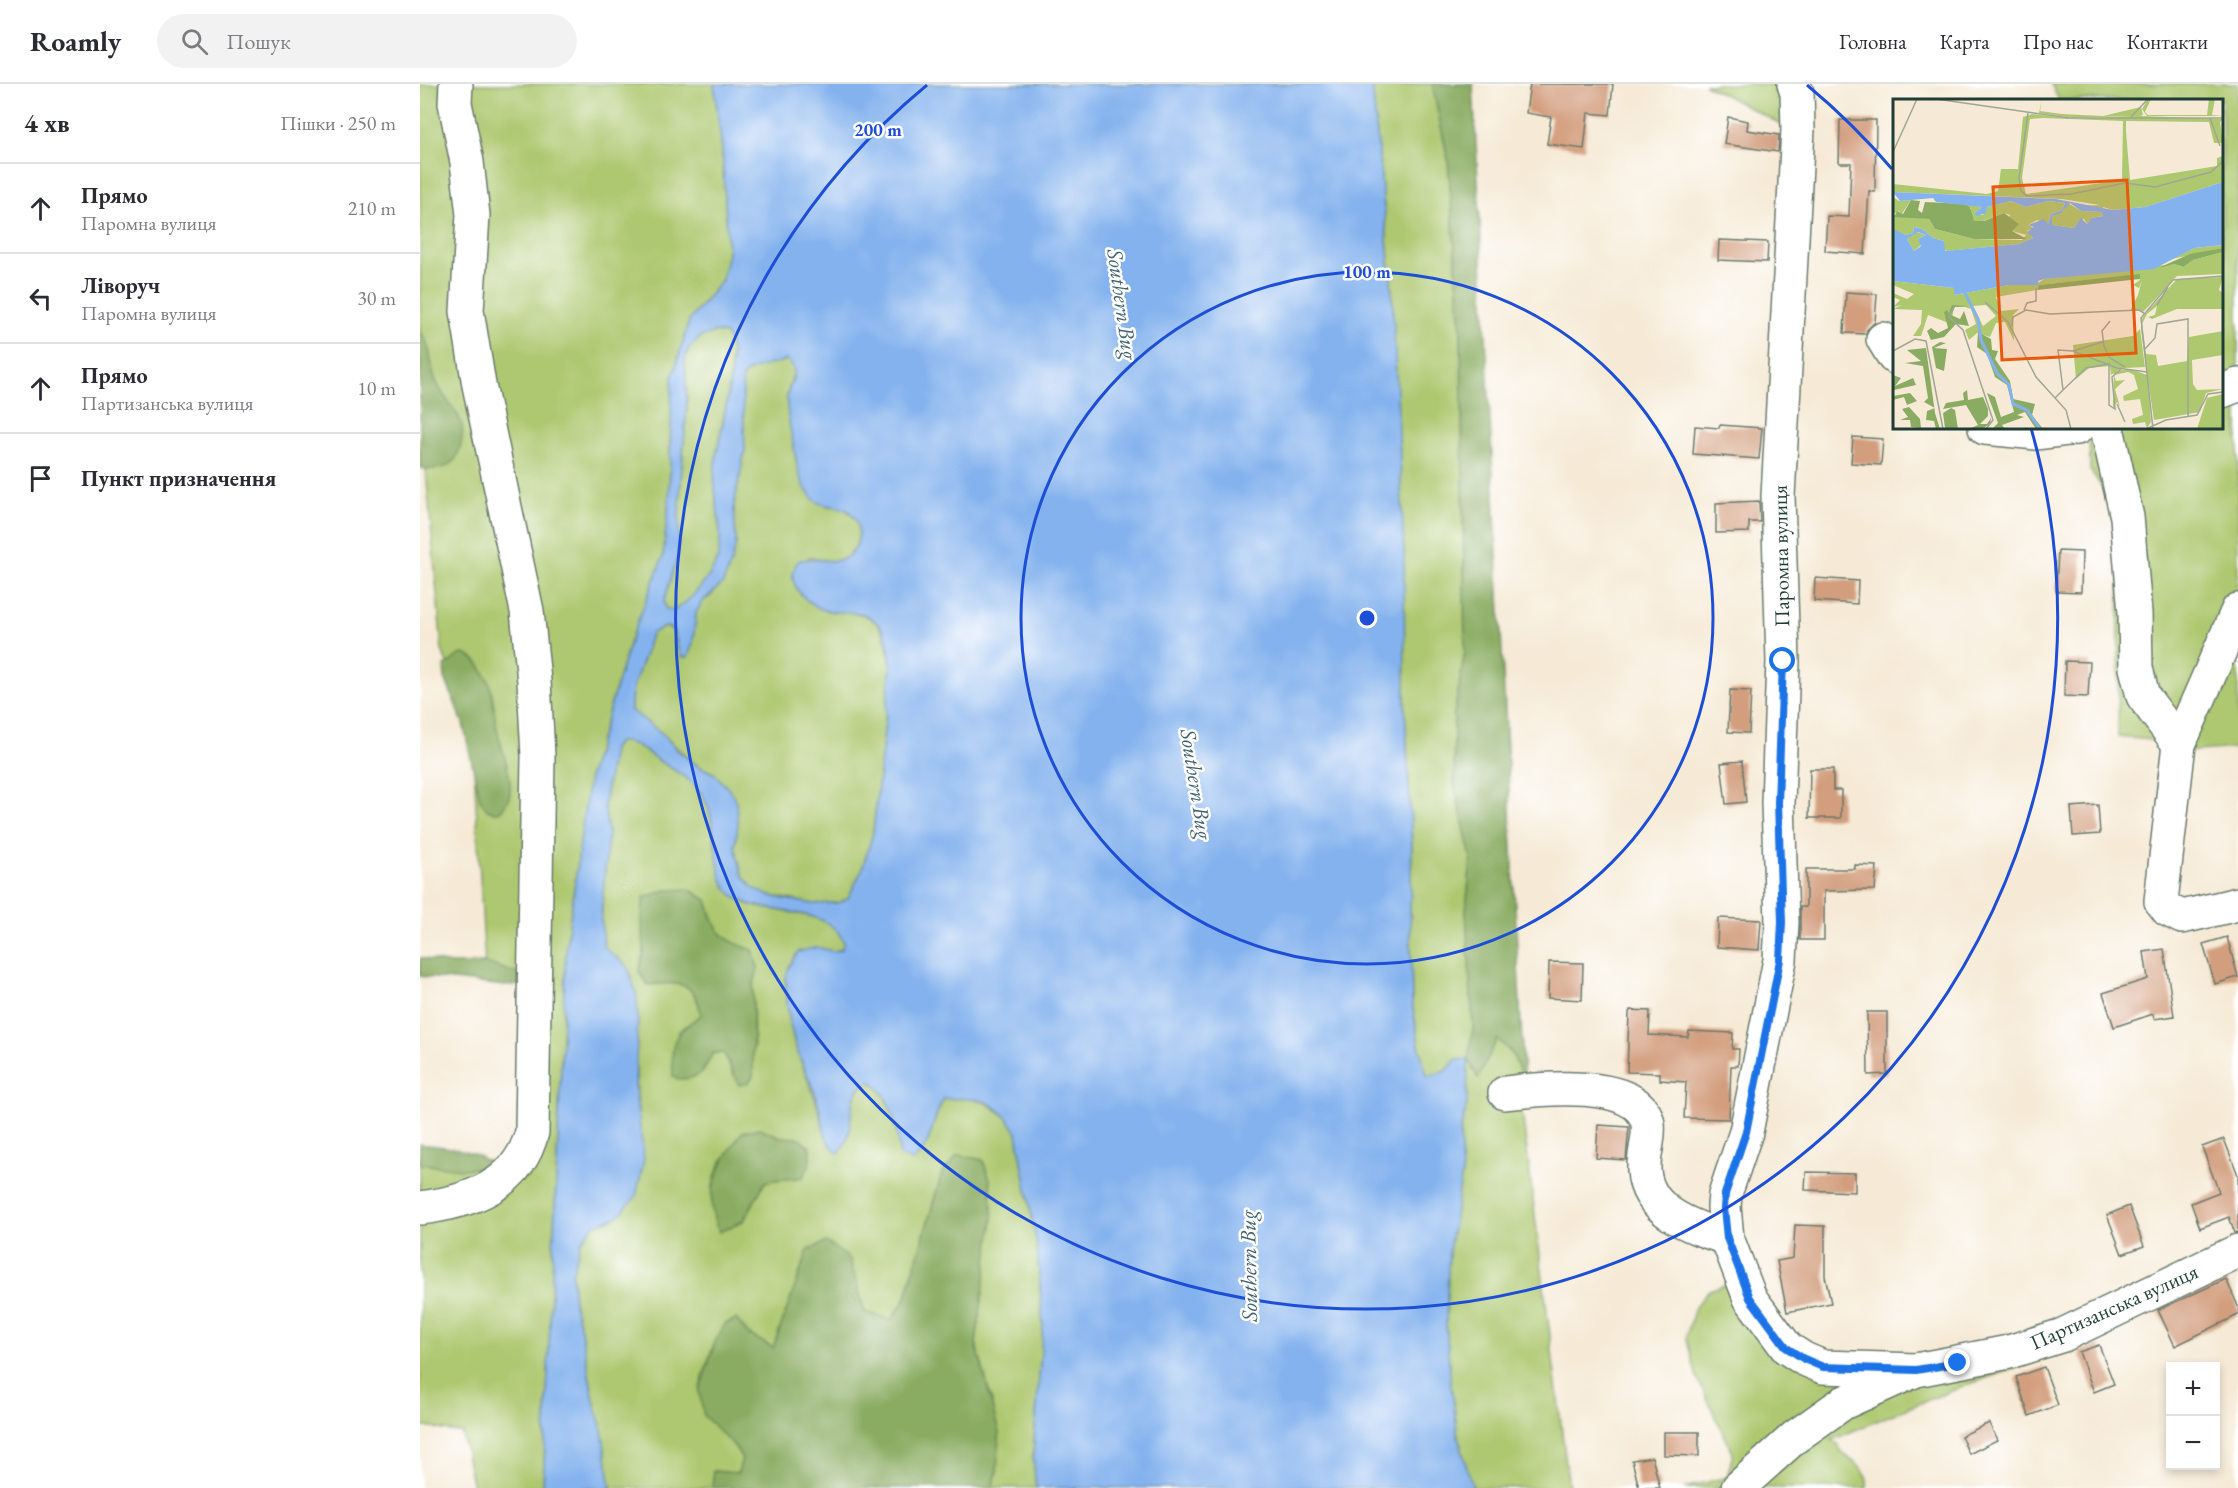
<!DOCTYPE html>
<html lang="uk">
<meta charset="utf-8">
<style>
:root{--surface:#fff;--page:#f2f2f3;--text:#2b2b33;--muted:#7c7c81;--line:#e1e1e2}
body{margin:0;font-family:"EB Garamond",serif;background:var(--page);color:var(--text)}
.controls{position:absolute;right:18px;bottom:18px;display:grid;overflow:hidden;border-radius:0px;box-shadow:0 3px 9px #0003}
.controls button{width:54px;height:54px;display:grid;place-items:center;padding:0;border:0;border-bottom:2px solid var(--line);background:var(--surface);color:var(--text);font:30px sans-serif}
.stop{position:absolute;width:18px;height:18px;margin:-14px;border:4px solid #1a73e8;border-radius:50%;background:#fff}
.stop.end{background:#1a73e8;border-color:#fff;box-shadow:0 2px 6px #0008}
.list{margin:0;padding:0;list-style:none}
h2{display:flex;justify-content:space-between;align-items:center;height:78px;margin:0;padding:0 24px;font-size:26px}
h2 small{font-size:20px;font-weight:400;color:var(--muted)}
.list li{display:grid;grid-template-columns:39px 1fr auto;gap:18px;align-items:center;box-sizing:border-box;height:90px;padding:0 24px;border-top:2px solid var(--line)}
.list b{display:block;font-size:22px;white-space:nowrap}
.list p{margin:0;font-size:20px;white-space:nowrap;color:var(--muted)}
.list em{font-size:20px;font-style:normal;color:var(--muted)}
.icon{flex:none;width:33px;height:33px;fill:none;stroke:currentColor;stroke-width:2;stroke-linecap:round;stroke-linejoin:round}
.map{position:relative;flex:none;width:1818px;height:1404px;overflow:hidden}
header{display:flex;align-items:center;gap:36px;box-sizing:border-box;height:84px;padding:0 30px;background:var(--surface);border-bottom:2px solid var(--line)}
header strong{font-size:28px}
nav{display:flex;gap:33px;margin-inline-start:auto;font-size:21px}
.search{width:420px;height:54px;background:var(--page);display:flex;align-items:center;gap:15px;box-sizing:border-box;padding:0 21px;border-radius:33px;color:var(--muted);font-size:22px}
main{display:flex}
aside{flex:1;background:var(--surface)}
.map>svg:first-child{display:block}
.green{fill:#adc86f;stroke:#668252;stroke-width:1.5;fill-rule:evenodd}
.forest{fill:#8aac62;stroke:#54744b;stroke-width:1.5}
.water{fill:#84b2ee;stroke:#527891;stroke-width:1.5;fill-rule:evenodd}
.building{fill:#d39e7e}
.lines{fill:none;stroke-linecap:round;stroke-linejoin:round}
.minor-casing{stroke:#6a7a6d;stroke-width:36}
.minor{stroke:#fff;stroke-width:33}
.route{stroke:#1a73e8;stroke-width:8}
.ring{fill:none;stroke:#1d4ed8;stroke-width:3}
.labels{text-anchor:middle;stroke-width:5;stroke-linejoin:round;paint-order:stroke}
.street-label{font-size:21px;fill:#1f3d34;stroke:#fff}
.water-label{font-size:22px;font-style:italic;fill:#3d606c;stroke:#fff}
.inset-river{fill:none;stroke:#84b2ee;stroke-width:3}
.inset-road{fill:none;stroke:#a0a595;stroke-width:1.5}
.view{fill:#e8590c;fill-opacity:0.15;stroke:#e8590c;stroke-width:3}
.inset-edge{fill:none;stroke:#1f3d34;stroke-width:3}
.centre{fill:#1d4ed8;stroke:#fff;stroke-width:3}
.ring-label{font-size:18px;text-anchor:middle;font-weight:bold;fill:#1d4ed8;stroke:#fff;stroke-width:5;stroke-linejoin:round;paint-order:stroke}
</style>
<header>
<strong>Roamly</strong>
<div class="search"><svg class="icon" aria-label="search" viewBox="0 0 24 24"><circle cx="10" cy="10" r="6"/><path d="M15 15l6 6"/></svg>Пошук</div>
<nav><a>Головна</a><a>Карта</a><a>Про нас</a><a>Контакти</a></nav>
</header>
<main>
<aside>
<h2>4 хв<small>Пішки · 250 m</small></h2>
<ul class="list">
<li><svg class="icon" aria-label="ahead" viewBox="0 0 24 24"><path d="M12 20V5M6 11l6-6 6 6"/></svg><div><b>Прямо</b><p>Паромна вулиця</p></div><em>210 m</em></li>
<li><svg class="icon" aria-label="left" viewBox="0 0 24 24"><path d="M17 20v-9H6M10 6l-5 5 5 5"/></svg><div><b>Ліворуч</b><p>Паромна вулиця</p></div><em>30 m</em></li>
<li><svg class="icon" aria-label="ahead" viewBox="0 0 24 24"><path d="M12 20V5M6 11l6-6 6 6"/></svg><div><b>Прямо</b><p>Партизанська вулиця</p></div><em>10 m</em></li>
<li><svg class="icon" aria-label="arrive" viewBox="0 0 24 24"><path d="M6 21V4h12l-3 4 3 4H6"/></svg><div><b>Пункт призначення</b></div></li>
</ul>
</aside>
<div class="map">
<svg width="1818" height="1404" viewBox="0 0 1818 1404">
<rect width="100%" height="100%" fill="#fff"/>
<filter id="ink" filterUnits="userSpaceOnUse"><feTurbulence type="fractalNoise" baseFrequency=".0167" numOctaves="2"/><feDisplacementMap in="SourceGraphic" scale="12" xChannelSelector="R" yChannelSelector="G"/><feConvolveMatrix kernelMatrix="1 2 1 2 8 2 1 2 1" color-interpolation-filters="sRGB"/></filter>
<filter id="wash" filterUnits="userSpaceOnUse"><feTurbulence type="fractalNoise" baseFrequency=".008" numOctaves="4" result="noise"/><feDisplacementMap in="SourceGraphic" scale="24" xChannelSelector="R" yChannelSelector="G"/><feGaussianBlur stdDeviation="1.35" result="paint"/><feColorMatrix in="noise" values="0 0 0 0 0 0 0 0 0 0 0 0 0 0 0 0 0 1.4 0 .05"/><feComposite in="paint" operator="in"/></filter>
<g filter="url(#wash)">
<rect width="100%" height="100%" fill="#f6ead6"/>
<g class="green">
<path d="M0,0H294L302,65L308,168L302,196L269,237L252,295L249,415L243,473L210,557L169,693L146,865L123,1404H53L42,1349L0,1342V1069L73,1077L97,1070L106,893L65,885L52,646L22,566L0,319Z"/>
<path d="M952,0H1012L1028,75L1041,246L1045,567L1034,631V699L1051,774L1046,828L1053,944L1048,975L1058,994L1077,955C1094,970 1107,988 1100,1011L1149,1404H1053L1038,1353L1030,1293L1026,1238L1029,1167L1042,1089L1040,1049L1047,1020L1037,975L1026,987L1007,993L999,962L992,918L990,826L992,762L985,622L972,207Z"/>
<path d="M1284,0H1369L1372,46Z"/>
<path d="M1631,0H1818V664L1763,668L1746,657L1698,653L1700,429L1670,386L1669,344H1802V16H1639Z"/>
<path d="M295,248L306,250C321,274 298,352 295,381C291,411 305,442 298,473C294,490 268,521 252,527L245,524L244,517L258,436L267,321L265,275L268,265L281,253Z"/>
<path d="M367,276L371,279L374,286L367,311L376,377L408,422C416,423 424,423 430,429C445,441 440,470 421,476C410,479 399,475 388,473L405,526C452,528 464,532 471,582L453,749L442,786L428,814L419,819L394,820L347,811L332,804L322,791L315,762L318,740L295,690C268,678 263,668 242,650C232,641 221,635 211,626C210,605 216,596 222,578C226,569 228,559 231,550C250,537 256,545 256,565L273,559L276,529L282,518L292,511L316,460L314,421L325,366L322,293C333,281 352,281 367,276Z"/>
<path d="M207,657C219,661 227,670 238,676C255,687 274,694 284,713C299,740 290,799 318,815C348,834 409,819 424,859L421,866L412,867L397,863L365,895C368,918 369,942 376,964C386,993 398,1016 404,1047L427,1056C431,1037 429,1001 452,998C473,1015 477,1046 480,1072L509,1056L517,1026L523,1015L558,1014L588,1033L597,1049L617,1162L623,1241L613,1371L616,1404H572L577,1389L572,1318L556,1259L567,1176L522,1089L485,1216L471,1237L445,1228L388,1167L353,1264L328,1250L316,1235C292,1247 287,1283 279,1307L322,1374L318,1390L294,1387L293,1404H191L182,1346L174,1317L161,1246L154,1221L152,1189L161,1157L174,1141L197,1133L218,1027L215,973L218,934L184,863L181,836L188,748L184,721L193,665L198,658ZM287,816C296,850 301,855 333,866L338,884L333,903L334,962L313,991L304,969H293L283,988L252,969L259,947L281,931C276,897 259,897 228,901L219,888L224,865ZM339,1044L361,1053L379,1055L373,1095L360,1093L345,1098L324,1137L299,1148C290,1129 289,1099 301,1079C307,1068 328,1054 339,1044Z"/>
<path d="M1311,1199L1372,1279L1605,1270L1620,1276C1549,1298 1481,1326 1412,1356C1420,1359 1418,1365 1424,1370C1435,1380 1450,1386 1447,1404H1265L1307,1393L1313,1369L1277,1294L1266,1253L1275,1223L1289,1206Z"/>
</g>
<g class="forest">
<path d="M1012,0H1053L1104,998L1092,969L1077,955L1058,994L1048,976L1053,944L1046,828L1051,774L1034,699V631L1045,567L1041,246L1028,75Z"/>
<path d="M0,248C11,259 10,278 14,292C25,326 55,329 37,372C30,386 13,386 0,384Z"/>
<path d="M44,570C57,574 62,584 68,596C75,611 73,629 77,645C81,664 94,695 89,713C87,719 83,724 79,728C67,729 65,724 60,715L43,639L25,594L24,583L39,571Z"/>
<path d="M269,805L287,816C296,850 301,855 333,866L338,884L333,903V993L328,999L319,1001L304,969H293C283,988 279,996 257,995L253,992C251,955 252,952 281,931C276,897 258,897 228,901L219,888L224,865L222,836L223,814L246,806Z"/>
<path d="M0,874L32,880L66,879L99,890L100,901L84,902L0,892Z"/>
<path d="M339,1044L361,1053L379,1054L391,1064L389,1082L383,1093C370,1096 358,1094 345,1098L323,1137L299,1148C281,1108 300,1080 322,1048Z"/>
<path d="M0,1060C18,1063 61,1064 69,1082L68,1084L41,1085L0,1080Z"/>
<path d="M538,1071L563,1076L570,1096L573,1135L556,1259L579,1349L577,1389L572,1404H293V1387L318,1389L322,1374L316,1364L284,1332L279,1307L296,1256L305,1240L316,1235L328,1250L353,1264L388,1166L406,1158L430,1175L445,1228L471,1236L485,1216L522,1089Z"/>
</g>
<path class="water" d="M294,0H952L972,207L979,349L984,468L985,622L992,762L990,826L992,918L999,962L1007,992L1026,987L1037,975L1048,976L1047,1020L1040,1049L1042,1089L1029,1167L1026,1238L1030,1293L1038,1353L1053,1404H616L613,1371L623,1241L617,1162L597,1049C578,1015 560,1013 524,1015C511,1035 513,1062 493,1077L480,1073C477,1047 474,1015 452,998C426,1001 434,1038 427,1056C425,1061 422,1065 419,1069C403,1060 403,1036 398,1019C393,1000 382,982 376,963C370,943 366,919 366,898C365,887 372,877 378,868L397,863L412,867L421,866L424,859C406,811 323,842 303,798C298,788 297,773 296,762C288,708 284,704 238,676C224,668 216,656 198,658L193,665L184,721L188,748L181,835L184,863L208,883L216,909L218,934L215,1003L224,1075L216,1113L197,1133L174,1141L161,1157L152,1189L154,1221L161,1246L174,1317L182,1346L191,1404H123L146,865L169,693L210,557L243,473L249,415L252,295L269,237L302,196L308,168L302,65ZM295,248L306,250C322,273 298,353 295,381C291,411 305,442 298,473C294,490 268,521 252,527L245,524L244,517L258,471L260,406L267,321L265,275L268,265L281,253ZM367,276C371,279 373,282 374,287C374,296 368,305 367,314C366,333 372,350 375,369C377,386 381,402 393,415C402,424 417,420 427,426C444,437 442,468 423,475C408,481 393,471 378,477C376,481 373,486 373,490C371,506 390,521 404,526C426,532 441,521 460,542C469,552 470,569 471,582L453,749L442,786L428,814L419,819L394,820L368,816L347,811L332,803L322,790L315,762L318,740L316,719L312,709L295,690L276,681L257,666L244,651L211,626C210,605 216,596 222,578C226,569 228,559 231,550C261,529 253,558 261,573H268L273,559L276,529L282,518L303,499L311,480L316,460L314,421L325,366L322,293C332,282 353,280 367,276Z"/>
<g id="blocks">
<g class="building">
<path d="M1110,0H1193L1190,31L1168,29L1164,65L1127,60L1131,33L1106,29Z"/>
<path d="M1308,33L1328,37L1327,46L1359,51L1358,68L1304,60Z"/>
<path d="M1420,36H1456L1455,108L1449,107L1445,170L1405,167L1407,132L1429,133L1431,79H1419Z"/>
<path d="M1299,156L1348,158L1347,178L1298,176Z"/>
<path d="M1426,208L1457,210L1455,238L1447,246L1446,250L1424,249Z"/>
<path d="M1300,341L1342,344L1339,375L1273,370L1275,342L1299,344Z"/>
<path d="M1433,353L1463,355L1461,381L1431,379Z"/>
<path d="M1339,417L1340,438H1329V448L1296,449V419Z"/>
<path d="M1638,467L1662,468L1661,508L1636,507Z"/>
<path d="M1395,494L1438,497L1437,520L1394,517Z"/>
<path d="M1645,577L1670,578L1668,613L1644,612Z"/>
<path d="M1310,606L1331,607L1329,649L1308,648Z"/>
<path d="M1322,677L1326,718L1306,720L1301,679Z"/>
<path d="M1390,685H1413V706H1421V734H1389Z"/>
<path d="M1678,721L1680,750L1653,752L1651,723Z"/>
<path d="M1435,781L1457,782L1455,806L1404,807V856H1380V823H1386V785H1435Z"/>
<path d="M1298,834L1341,836L1339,866L1297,863Z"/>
<path d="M1807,853L1818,893L1795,900L1783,860Z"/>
<path d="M1744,865L1754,932L1734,935L1733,930L1694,943L1683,909L1728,895L1724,868Z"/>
<path d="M1129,878L1163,879L1162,916L1128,914Z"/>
<path d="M1210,926L1230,927L1229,951L1268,953L1269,947L1313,949L1312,965H1319L1318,982H1311L1309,1035L1264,1034L1266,998L1240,996V989L1207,988L1209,929Z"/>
<path d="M1447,928H1467V990L1448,991Z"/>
<path d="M1178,1041L1209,1043L1206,1076L1176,1074Z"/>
<path d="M1804,1055L1818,1091V1148L1815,1149L1809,1133L1780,1144L1771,1119L1799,1108L1782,1063Z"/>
<path d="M1386,1088L1435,1089V1108L1385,1106Z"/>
<path d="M1709,1122L1724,1162L1702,1170L1687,1131Z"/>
<path d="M1375,1141L1405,1142V1192L1411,1219L1367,1228L1357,1177L1373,1174Z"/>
<path d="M1806,1195L1818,1222V1231L1755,1262L1738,1226Z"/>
<path d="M1679,1261L1694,1300L1674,1308L1659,1268Z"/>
<path d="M1624,1283L1638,1321L1609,1332L1596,1293Z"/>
<path d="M1569,1339L1577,1356L1549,1370L1541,1352Z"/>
<path d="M1244,1348H1279V1372L1244,1371Z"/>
<path d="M1232,1373L1240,1404H1219L1212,1376Z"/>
</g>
</g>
</g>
<g filter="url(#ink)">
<use href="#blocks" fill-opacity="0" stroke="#6a7a6d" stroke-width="1.5"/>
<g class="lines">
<g class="minor-casing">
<g id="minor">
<path d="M1374,0L1377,9L1378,45L1358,412L1363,577L1358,719L1362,838L1360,876L1326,1048L1305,1110L1304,1123L1307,1154L1330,1214L1367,1264L1384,1275L1403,1283L1496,1286"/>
<path d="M1463,255L1474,273"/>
<path d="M1802,307L1818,301"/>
<path d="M1565,344L1617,349L1657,344"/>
<path d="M1687,344L1707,433L1715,529L1716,584L1723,612L1759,660"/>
<path d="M1818,526L1759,660L1741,817L1748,826L1762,833L1818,820"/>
<path d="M1085,1009C1117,1005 1220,993 1228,1040C1230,1054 1223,1071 1224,1086C1226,1128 1272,1143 1307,1154"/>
<path d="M0,1124C50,1118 99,1101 112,1048L118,672L114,597L107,527L59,301L47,227L53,131L47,78L35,19L36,0"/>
<path d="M1318,1404L1375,1353L1423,1319L1496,1286L1589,1268L1643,1251L1818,1167"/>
</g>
</g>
<use href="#minor" class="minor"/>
</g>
</g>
<g class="lines" filter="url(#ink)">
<path class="route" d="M1363,577L1358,719L1362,838L1360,876L1326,1048L1305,1110L1304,1124L1307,1154L1330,1214L1367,1264L1384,1275L1403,1283L1496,1286L1538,1279"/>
</g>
<g class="ring">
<circle cx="947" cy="534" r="346"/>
<path d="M1387 1A691 691 0 0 1 1472 85M1611 344A691 691 0 1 1 507 1"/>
</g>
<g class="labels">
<g class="street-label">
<text transform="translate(1361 472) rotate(-91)" y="7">Паромна вулиця</text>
<text transform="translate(1694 1223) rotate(-24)" y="7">Партизанська вулиця</text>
</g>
<g class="water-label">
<text transform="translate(703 220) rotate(82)" y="8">Southern Bug</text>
<text transform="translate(777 700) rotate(81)" y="8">Southern Bug</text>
<text transform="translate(828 1182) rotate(-91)" y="8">Southern Bug</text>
</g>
</g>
<g transform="translate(1473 15)">
<rect width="330" height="330" fill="#f6ead6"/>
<path d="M149,0L147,12L169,15L210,17L248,8L250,16L247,17L330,20L327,23L330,44H321L316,23L233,22V32L237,81L324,67V59L330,57V83L252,108L220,111L210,108L211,112L189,111L185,107L207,106L169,100L0,93V85L94,95L105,92L108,70H125L130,18L139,15L182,20L237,17L180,19L146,14ZM150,19L230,22L229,81L133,95L129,79L137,20ZM255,0H258L252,13L255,16H314L316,0H322L319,16L330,17H254L249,10ZM0,98L6,102L18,101L8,116L6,112L0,115ZM118,102L133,108L155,102L172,104L169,111L158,115L155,125L144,121L135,126L141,129L134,132L140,139L126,145L54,152L50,150L51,142L40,139L29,130L21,128L20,134L13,136L0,131V116L36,120L42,130L81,140L129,141L133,136L119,132L125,124L115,121L117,116L111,114L90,122H81L76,114L78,109L72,105L89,108L81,115L90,116L94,108ZM175,104L188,112L208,113L210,117L198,119L194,125L191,120L186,122L181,129L159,126V117L170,112ZM24,133L33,136L25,140L29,145L21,152L14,140ZM330,146V149L279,160L301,149ZM330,153V175L284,177L251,212H237L245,196L249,181L246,189L240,186L247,181L246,176L146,186L144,191L103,198L108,212L126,210L120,216L121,242L112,223L103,224L97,238L84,234L76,241L72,231L83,225L78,210L72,208H61L58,225L35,216L28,237H20L28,225L29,211L0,210L9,206L0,208L7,201L0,198V194L14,200L21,195L0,186V182L61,189V196L116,186H142L151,180L281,165L289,168L300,161ZM93,206L103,217L90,227L80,207ZM330,178L326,191L330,194V210H284L259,220L255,218L262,216L264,207L254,215L249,225L253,255L263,256L265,267L294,262L296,238L330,232V256L299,261L300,285L304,291L330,290L313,294L307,313L261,321L255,281L258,323L254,329L252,323L240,325L239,320L250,316L247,300L231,302L230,297L245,290L241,276L235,273L221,276L223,282L232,281L222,290L227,308L224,303L220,309L221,274L218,276L217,267L196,269L183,280L180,246L240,237L247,230L252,268L232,269L223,272L237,270L254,276L248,231L249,220L252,215L284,180ZM330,295V330H304L314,299Z" fill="#adc86f" fill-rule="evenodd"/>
<path d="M18,101L27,102L25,111L29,114L32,103L72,105L77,108L81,122H91L111,114L126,125L119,132L134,140H81L42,130L36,120L1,118L4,112L10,115ZM330,149V153L300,161L290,168L281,165L265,169L297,155ZM247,175V180L144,191L146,186ZM59,206L75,207L62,208L58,216L67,220L71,212L76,227L63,225L51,238L38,241L34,232L38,229L45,234L55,229L51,213L54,211L56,214ZM85,233L98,240L99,251L105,252L102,260L117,282L120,300L142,305L139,316L150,330H143L132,313L124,316L131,318L109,326L112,330H99L105,324L94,294L102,298L108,318L121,313L114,286L102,278L94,255L84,248ZM47,243L53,244L41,249L54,250L51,272L43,269L39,248ZM33,249L42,314L47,330H43L41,322L33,321L34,312L42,309L31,303L35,299L30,267L12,264L28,262L14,251ZM0,276L8,279L2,287L20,279L23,286L1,291L0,297L17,294L24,302L14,306L11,298L0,301ZM74,291L75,301L90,298L95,310V317L87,325H94L98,319L97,325L89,330H76L85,326L73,306L50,310L53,304L71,301L70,294ZM16,308L27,320L28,329L18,328L17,321H7L15,318L9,310ZM58,309L62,311L65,330L52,329L50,314Z" fill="#8aac62"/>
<path d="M330,83V146L301,149L261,170L151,180L145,182L146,186H116L61,196V189L0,182V130L13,136L20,134L21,128L29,130L40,139L51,142L52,152L126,145L140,139L134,133L141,128L135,126L151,120L155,125L158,115L169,111L172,104L155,102L133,108L118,102L94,108L93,114L84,117L81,115L89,108L43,103L40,99L7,102L0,93L163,100L220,111L252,108ZM177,104L188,112L208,113L210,117L198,119L194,125L188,119L181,129L159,126V117L168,114ZM25,133L33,136L25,140L28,147L21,152L14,140Z" fill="#84b2ee" fill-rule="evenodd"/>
<path class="inset-river" d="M72,194L85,220L88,241L104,274L116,286L120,305L134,311L147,330"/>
<path class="inset-road" d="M43,0L176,19H330M135,14L126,79L128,92L134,97L178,95L232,84L262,88L318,73L330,62M238,18L255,0M317,19L327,47M0,53L24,0M92,203L115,223L143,278L173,311L178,330M62,206L56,218L70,231L100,321L93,330M264,206L275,188M131,211L134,204L143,202V189M217,222L209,232L211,247L217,259L232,268M119,227L120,218L133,211L157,215L246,211L251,214M251,251L262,239L264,225L295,220V317M0,252L22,240L33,242L50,330M180,252L210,243M170,291L193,269L216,265V306L222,310L219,278L228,270M162,299L170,291L165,251L180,252L224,269L254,273M224,305L232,323M253,330L273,321L304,316L315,295L330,293M260,330L248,219L280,181L330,177"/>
<path class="view" d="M234,81L243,254L109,261L100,88Z"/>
<rect width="330" height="330" class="inset-edge"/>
</g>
<circle cx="947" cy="534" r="9" class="centre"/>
<g class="ring-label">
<text x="458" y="52">200 m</text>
<text x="947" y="194">100 m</text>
</g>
</svg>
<div class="controls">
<button>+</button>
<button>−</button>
</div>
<div class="stop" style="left:1363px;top:577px"></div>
<div class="stop end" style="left:1538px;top:1279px"></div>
</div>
</main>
